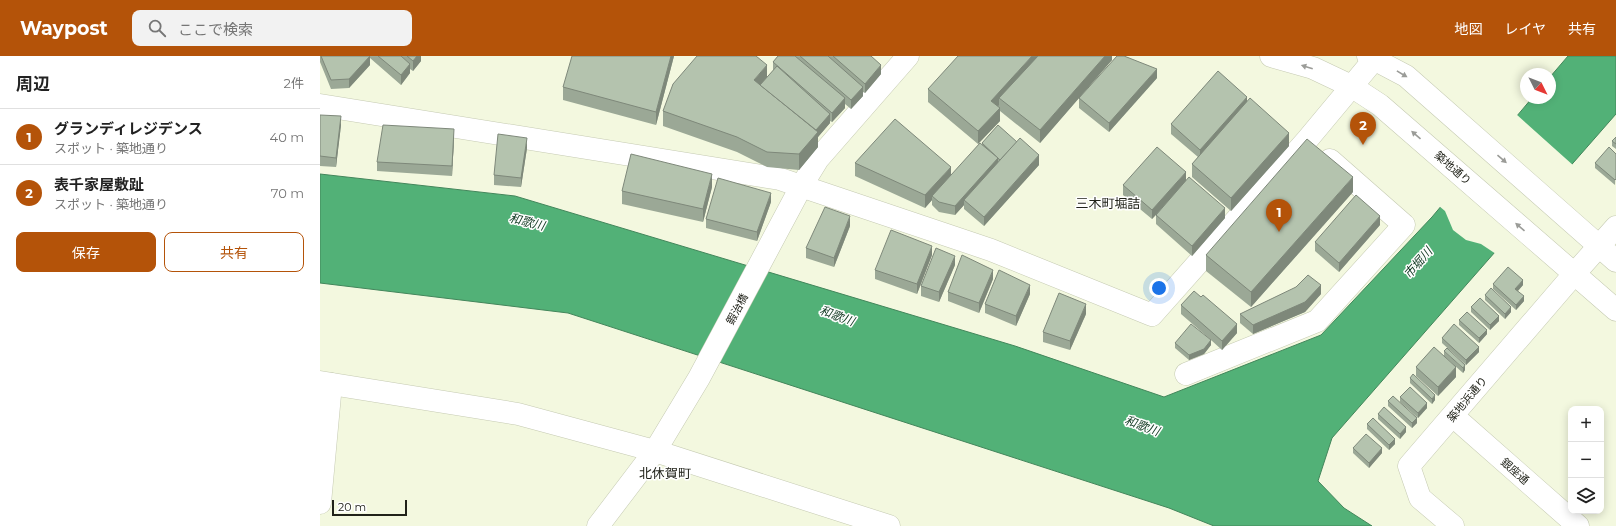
<!DOCTYPE html>
<html lang="ja">
<meta charset="utf-8">
<style>
:root{--surface:#fff;--page:#f2f2f2;--text:#222;--muted:#767676;--line:#e0e0e0;--accent:#b45309}
body{margin:0;font-family:Montserrat,"Noto Sans JP",sans-serif;background:var(--page);color:var(--text)}
.controls{position:absolute;right:12px;bottom:12px;display:grid;overflow:hidden;border-radius:8px;box-shadow:0 2px 10px #0003}
.controls button{width:36px;height:36px;display:grid;place-items:center;padding:0;border:0;border-bottom:1px solid var(--line);background:var(--surface);color:var(--text);font:20px sans-serif}
.compass{position:absolute;left:1200px;top:12px;width:36px;height:36px;border-radius:50%;background:var(--surface);box-shadow:0 2px 10px #0003;rotate:132deg}
.scale{position:absolute;left:12px;bottom:10px;width:75px;box-sizing:border-box;padding-left:4px;border:2px solid #202219;border-top:0;font-size:11px;line-height:14px;white-space:nowrap;color:#202219;-webkit-text-stroke:3px #fff;paint-order:stroke}
.you{position:absolute;left:839px;top:232px;width:14px;height:14px;margin:-10px;border:3px solid #fff;border-radius:50%;background:#1a73e8;box-shadow:0 0 0 6px #1a73e833}
.badge{display:grid;place-items:center;width:26px;height:26px;border-radius:50%;background:var(--accent);color:#fff;font-size:13px;font-weight:700}
.pin{position:absolute;translate:-50% -33px;filter:drop-shadow(0 1px 2px #0008)}
.pin::after{content:'';position:absolute;top:21px;width:14px;height:12px;background:inherit;clip-path:polygon(0 0,100% 0,50% 100%)}
.list{margin:0;padding:0;list-style:none}
h2{display:flex;justify-content:space-between;align-items:center;height:52px;margin:0;padding:0 16px;font-size:17px}
h2 small{font-size:13px;font-weight:400;color:var(--muted)}
.list li{display:grid;grid-template-columns:26px 1fr auto;gap:12px;align-items:center;box-sizing:border-box;height:56px;padding:0 16px;border-top:1px solid var(--line)}
.list b{display:block;font-size:15px;white-space:nowrap}
.list p{margin:0;font-size:13px;white-space:nowrap;color:var(--muted)}
.list em{font-size:13px;font-style:normal;color:var(--muted)}
.actions{display:flex;gap:8px;padding:12px 16px}
.actions a{flex:1;padding:9px 0;border:1px solid var(--accent);border-radius:8px;text-align:center;font-size:14px;color:var(--accent)}
.actions .main{background:var(--accent);color:#fff}
.icon{flex:none;width:22px;height:22px;fill:none;stroke:currentColor;stroke-width:2;stroke-linecap:round;stroke-linejoin:round}
.map{position:relative;flex:none;width:1296px;height:470px;overflow:hidden}
header{display:flex;align-items:center;gap:24px;box-sizing:border-box;height:56px;padding:0 20px;background:var(--accent);color:#fff}
header strong{font-size:19px}
nav{display:flex;gap:22px;margin-inline-start:auto;font-size:14px}
.search{width:280px;height:36px;background:var(--page);display:flex;align-items:center;gap:10px;box-sizing:border-box;padding:0 14px;border-radius:8px;color:var(--muted);font-size:15px}
main{display:flex}
aside{flex:1;background:var(--surface)}
.map>svg:first-child{display:block}
.water{fill:#52b177;stroke:#43865b}
.pier{fill:#f3f8df}
.lines{fill:none;stroke-linecap:round;stroke-linejoin:round}
.minor-casing{stroke:#c5cab2;stroke-width:23}
.tertiary-casing{stroke:#c5cab2;stroke-width:23}
.minor{stroke:#fff;stroke-width:22}
.tertiary{stroke:#fff;stroke-width:22}
.wall{fill:#9ba896}
.shaded-wall{fill:#7e887a}
.building{fill:#b4c3ae;stroke:#7e887a}
.oneway{fill:#9b9c98}
.labels{text-anchor:middle;stroke-width:3;stroke-linejoin:round;paint-order:stroke}
.street-label{font-size:11px;fill:#202219;stroke:#fff}
.water-label{font-size:12px;font-style:italic;fill:#123a23;stroke:#fff}
.quarter-label{font-size:13px;fill:#202219;stroke:#fff}
</style>
<header>
<strong>Waypost</strong>
<div class="search"><svg class="icon" aria-label="search" viewBox="0 0 24 24"><circle cx="10" cy="10" r="6"/><path d="M15 15l6 6"/></svg>ここで検索</div>
<nav><a>地図</a><a>レイヤ</a><a>共有</a></nav>
</header>
<main>
<aside>
<h2>周辺<small>2件</small></h2>
<ul class="list">
<li><span class="badge">1</span><div><b>グランディレジデンス</b><p>スポット · 築地通り</p></div><em>40 m</em></li>
<li><span class="badge">2</span><div><b>表千家屋敷趾</b><p>スポット · 築地通り</p></div><em>70 m</em></li>
</ul>
<div class="actions"><a class="main">保存</a><a>共有</a></div>
</aside>
<div class="map">
<svg width="1296" height="470" viewBox="0 0 1296 470">
<rect width="100%" height="100%" fill="#f3f8df"/>
<path class="water" d="M1248,0H1296V58L1012,382L998,425L1024,452L1052,470H894L849,452L248,257L0,227V118L195,140L695,290L844,341L1001,279L1112,161L1212,42H1230V21Z"/>
<path class="pier" d="M1196,58L1254,110L1176,198L1161,188L1146,184L1133,174L1125,155L1119,150Z"/>
<g class="lines">
<g class="minor-casing">
<g id="minor">
<path d="M0,49L460,123L671,194L832,259L987,84L1057,0"/>
<path d="M866,318L997,265L1084,169L1010,104"/>
<path d="M0,326L198,358L335,395L569,470"/>
<path d="M1133,360L1258,470"/>
<path d="M0,447L11,328"/>
<path d="M278,470L335,395L379,322L482,129L498,103L588,0"/>
<path d="M1133,470L1100,442L1089,410L1255,217"/>
</g>
</g>
<g class="tertiary-casing">
<g id="tertiary">
<path d="M951,0L993,12L1031,30L1060,49L1296,254"/>
<path d="M1048,0L1086,20L1296,205"/>
<path d="M1255,217L1296,171"/>
</g>
</g>
<use href="#minor" class="minor"/>
<use href="#tertiary" class="tertiary"/>
</g>
<g class="wall">
<path d="M0,0H101V5L93,15L90,13V17L81,29L50,2V9L29,32L11,33L0,6Z"/>
<path d="M354,0L336,69L243,44V31Z"/>
<path d="M458,0H551L561,18L545,37L543,36V40L531,53L525,48V52L512,66L510,65V67L498,81V91L479,114L447,111L417,96L343,70V55L447,21L453,15V6Z"/>
<path d="M792,0V4L720,87L680,55V65L658,88L608,46V33Z"/>
<path d="M837,22L789,76L759,52V42Z"/>
<path d="M927,45L969,90L911,155L872,121V108L878,101L851,78V68Z"/>
<path d="M0,59L21,69L16,111L0,110Z"/>
<path d="M1296,81V93L1292,90V85Z"/>
<path d="M134,83L132,120L57,115V106Z"/>
<path d="M662,87L719,109L664,170L644,153V149L635,159L619,156L612,149V144L605,152L535,120V107L631,120L662,89Z"/>
<path d="M207,92L201,131L174,129V119Z"/>
<path d="M1296,98L1295,129L1275,112V107Z"/>
<path d="M866,124L905,162L872,200L836,168V159L832,163L803,139V129Z"/>
<path d="M392,131L383,166L302,148V135Z"/>
<path d="M1033,136L931,251L886,215V199Z"/>
<path d="M451,146L437,185L386,172V163Z"/>
<path d="M1060,169L1019,216L995,195V186Z"/>
<path d="M530,170L514,211L486,202V192Z"/>
<path d="M612,199L597,238L555,223V214Z"/>
<path d="M635,209L619,246L601,240V230Z"/>
<path d="M673,223L659,257L628,245V236Z"/>
<path d="M1173,228L1203,229L1198,235L1204,245L1196,254L1173,233Z"/>
<path d="M710,238L696,270L665,257V248Z"/>
<path d="M1001,238L985,256L933,278L920,267V258Z"/>
<path d="M1165,239L1191,256L1185,263L1165,244Z"/>
<path d="M861,249L917,277L902,294L891,284V289L884,298L869,304L855,292V287L891,284L861,258Z"/>
<path d="M1151,251L1179,265L1170,274L1151,256Z"/>
<path d="M766,258L750,294L723,286V276Z"/>
<path d="M1139,264L1167,278L1159,287L1139,269Z"/>
<path d="M1122,282L1159,296L1146,309L1122,287Z"/>
<path d="M1124,295L1145,314L1143,317L1124,300Z"/>
<path d="M1096,311L1136,321L1118,340L1096,320Z"/>
<path d="M1090,322L1115,344L1112,348L1090,327Z"/>
<path d="M1080,341L1107,352L1098,362L1080,346Z"/>
<path d="M1068,345L1097,367L1092,372L1068,350Z"/>
<path d="M1058,358L1086,376L1080,383L1058,363Z"/>
<path d="M1047,368L1075,388L1069,394L1047,373Z"/>
<path d="M1033,392L1062,397L1049,412L1033,397Z"/>
</g>
<g class="shaded-wall">
<path d="M50,0V9L29,32V23Z"/>
<path d="M97,0H101V5L93,15V5Z"/>
<path d="M351,0H354L336,69V56Z"/>
<path d="M712,0H723L679,42V49L671,58V45Z"/>
<path d="M785,0H792V4L720,87V74Z"/>
<path d="M90,8V17L81,29V19Z"/>
<path d="M447,9V25L441,32L434,24Z"/>
<path d="M561,9V18L545,37V28Z"/>
<path d="M837,13V22L789,76V67Z"/>
<path d="M543,31V40L531,53V44Z"/>
<path d="M927,41V51L880,104V94Z"/>
<path d="M525,42V52L512,66V57Z"/>
<path d="M680,52V65L658,88V75Z"/>
<path d="M510,58V67L498,81V91L479,114V98L494,76Z"/>
<path d="M21,60V69L16,111V102Z"/>
<path d="M134,73V83L132,120V110Z"/>
<path d="M969,77V90L911,155V142Z"/>
<path d="M207,82V92L201,131V122Z"/>
<path d="M719,99V109L664,170V161Z"/>
<path d="M678,102V112L644,144V149L635,159V150Z"/>
<path d="M631,111V124L612,140V144L605,152V139Z"/>
<path d="M866,116V125L832,163V154Z"/>
<path d="M392,118V131L383,166V153Z"/>
<path d="M1033,121V136L931,251V236Z"/>
<path d="M451,137V146L437,185V176Z"/>
<path d="M905,152V162L872,200V190Z"/>
<path d="M530,160V170L514,211V202Z"/>
<path d="M1060,160V169L1019,216V207Z"/>
<path d="M612,190V199L597,238V228Z"/>
<path d="M635,200V209L619,246V236Z"/>
<path d="M673,214V223L659,257V247Z"/>
<path d="M1203,224V229L1195,238V233Z"/>
<path d="M710,229V238L696,270V260Z"/>
<path d="M1001,229V238L985,256L933,278V269Z"/>
<path d="M1204,240V245L1196,254V249Z"/>
<path d="M766,248V258L750,294V285Z"/>
<path d="M1191,251V256L1185,263V258Z"/>
<path d="M1179,260V265L1170,274V269Z"/>
<path d="M917,268V277L902,294V285Z"/>
<path d="M1167,274V278L1159,287V282Z"/>
<path d="M891,284V289L884,298L869,304V299Z"/>
<path d="M1159,291V296L1146,309V304Z"/>
<path d="M1145,309V314L1143,317V312Z"/>
<path d="M1136,311V321L1118,340V331Z"/>
<path d="M1115,339V344L1112,348V343Z"/>
<path d="M1107,347V352L1098,362V357Z"/>
<path d="M1097,362V367L1092,372V367Z"/>
<path d="M1086,371V376L1080,383V378Z"/>
<path d="M1075,383V388L1069,394V389Z"/>
<path d="M1062,392V397L1049,412V407Z"/>
</g>
<g class="building">
<path d="M1,0H50L29,23L11,24Z"/>
<path d="M58,0H81L90,8L81,19Z"/>
<path d="M87,0H97L93,5Z"/>
<path d="M252,0H351L336,56L243,31Z"/>
<path d="M377,0H436L447,9L434,24L498,76L479,98L447,96L417,81L343,55L353,28Z"/>
<path d="M458,0H475L525,42L512,57L453,6Z"/>
<path d="M480,0H508L543,31L531,44Z"/>
<path d="M513,0H551L561,9L545,28Z"/>
<path d="M638,0H712L671,45L680,52L658,75L608,33Z"/>
<path d="M718,0H785L720,74L679,42Z"/>
<path d="M797,0H804L837,13L789,67L759,42Z"/>
<path d="M457,10L510,58L496,74L440,29Z"/>
<path d="M898,15L927,41L880,94L851,68Z"/>
<path d="M930,42L969,77L911,142L872,108Z"/>
<path d="M0,59L21,60L16,102L0,100Z"/>
<path d="M575,63L631,111L605,139L535,107Z"/>
<path d="M63,69L134,73L132,110L57,106Z"/>
<path d="M678,69L697,86L680,104L662,87Z"/>
<path d="M178,78L207,82L201,122L174,119Z"/>
<path d="M1296,81V88L1292,85Z"/>
<path d="M700,82L719,99L664,161L644,144Z"/>
<path d="M987,83L1033,121L931,236L886,199Z"/>
<path d="M660,87L678,102L635,150L619,146L612,140Z"/>
<path d="M837,91L866,116L832,154L803,129Z"/>
<path d="M1289,91L1296,98V123L1295,124L1275,107Z"/>
<path d="M311,98L392,118L383,153L302,135Z"/>
<path d="M869,121L905,152L872,190L836,159Z"/>
<path d="M398,122L451,137L437,176L386,163Z"/>
<path d="M1036,139L1060,160L1019,207L995,186Z"/>
<path d="M505,151L530,160L514,202L486,192Z"/>
<path d="M571,174L612,190L597,228L555,214Z"/>
<path d="M616,192L635,200L619,236L601,230Z"/>
<path d="M642,199L673,214L659,247L628,236Z"/>
<path d="M1188,211L1203,224L1195,233L1204,240L1196,249L1173,228Z"/>
<path d="M679,214L710,229L696,260L665,248Z"/>
<path d="M988,219L1001,229L985,246L933,269L920,258L976,231Z"/>
<path d="M1171,232L1191,251L1185,258L1165,239Z"/>
<path d="M874,235L881,241L883,239L917,268L902,285L861,249Z"/>
<path d="M739,237L766,248L750,285L723,276Z"/>
<path d="M1160,242L1179,260L1170,269L1151,251Z"/>
<path d="M1147,256L1167,274L1159,282L1139,264Z"/>
<path d="M871,268L891,284L884,293L869,299L855,287Z"/>
<path d="M1134,268L1159,291L1146,304L1122,282Z"/>
<path d="M1114,291L1136,311L1118,331L1096,311Z"/>
<path d="M1127,292L1145,309L1143,312L1124,295Z"/>
<path d="M1093,318L1115,339L1112,343L1090,322Z"/>
<path d="M1090,331L1107,347L1098,357L1080,341Z"/>
<path d="M1073,340L1097,362L1092,367L1068,345Z"/>
<path d="M1064,351L1086,371L1080,378L1058,358Z"/>
<path d="M1053,362L1075,383L1069,389L1047,368Z"/>
<path d="M1046,378L1062,392L1049,407L1033,392Z"/>
</g>
<defs><path id="oneway-solid" d="M-6-.8H1V-3.2L6.5 0L1 3.2V.8H-6Z"/></defs>
<g class="oneway">
<use href="#oneway-solid" transform="translate(987 11) rotate(-163)"/>
<use href="#oneway-solid" transform="translate(1082 18) rotate(31)"/>
<use href="#oneway-solid" transform="translate(1096 79) rotate(-139)"/>
<use href="#oneway-solid" transform="translate(1182 103) rotate(41)"/>
<use href="#oneway-solid" transform="translate(1200 171) rotate(-139)"/>
</g>
<g class="labels">
<g class="street-label">
<text transform="translate(1133 112) rotate(41)" y="4">築地通り</text>
<text transform="translate(417 253) rotate(-62)" y="4">鍜治橋</text>
<text transform="translate(1147 343) rotate(-50)" y="4">築地浜通り</text>
<text transform="translate(1195 415) rotate(41)" y="4">銀座通</text>
</g>
<g class="water-label">
<text transform="translate(207 166) rotate(14)" y="4">和歌川</text>
<text transform="translate(1098 207) rotate(-49)" y="4">市堀川</text>
<text transform="translate(517 260) rotate(20)" y="4">和歌川</text>
<text transform="translate(822 370) rotate(20)" y="4">和歌川</text>
</g>
<g class="quarter-label">
<text x="788" y="152">三木町堀詰</text>
<text x="345" y="422">北休賀町</text>
</g>
</g>
</svg>
<div class="controls">
<button>+</button>
<button>−</button>
<button><svg class="icon" aria-label="layers" viewBox="0 0 24 24"><path d="M12 4l9 5-9 5-9-5zM3 14l9 5 9-5"/></svg></button>
</div>
<svg class="compass" viewBox="-18 -18 36 36"><path d="M0-13l5 13h-10z" fill="#e53935"/><path d="M0 13l5-13h-10z" fill="#767676"/></svg>
<div class="scale">20 m</div>
<div class="you"></div>
<div class="pin badge" style="left:959px;top:176px">1</div>
<div class="pin badge" style="left:1043px;top:89px">2</div>
</div>
</main>
